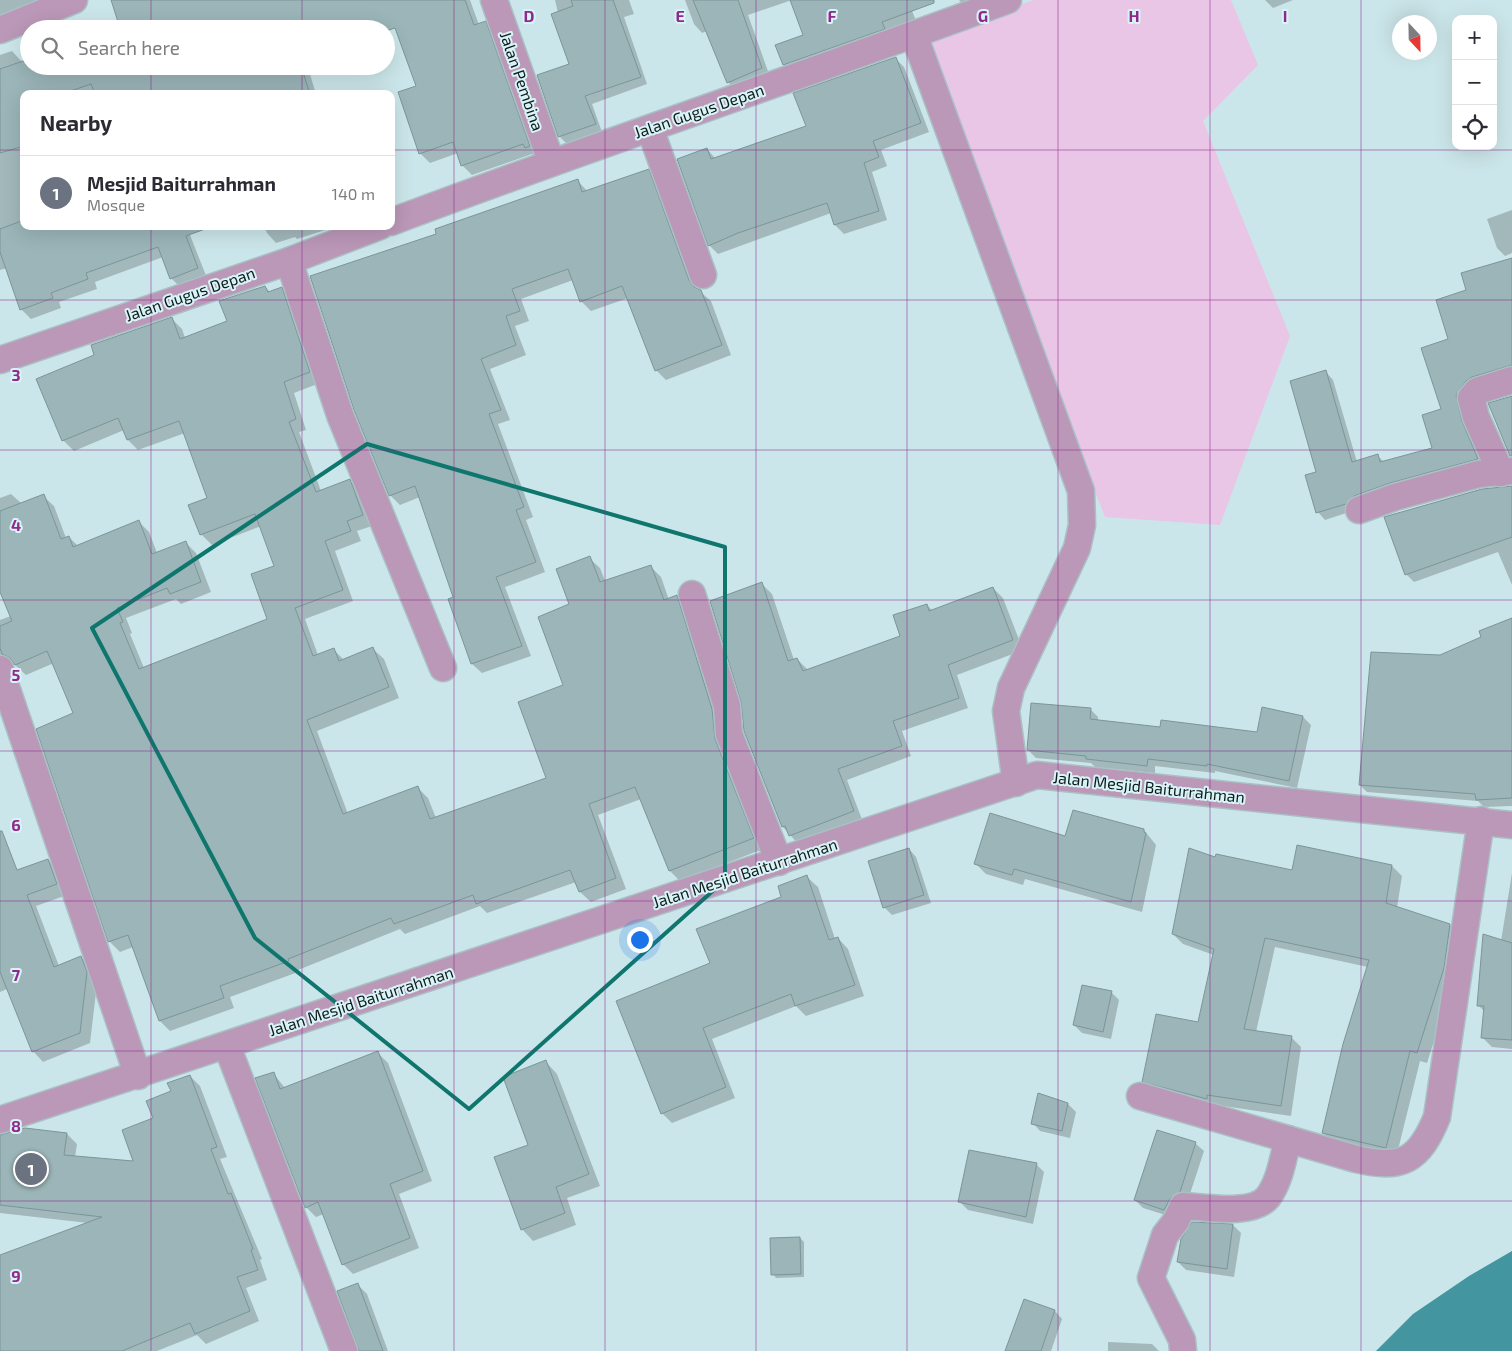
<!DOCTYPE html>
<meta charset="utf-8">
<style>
:root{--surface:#fff;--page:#f2f2f3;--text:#2b2b33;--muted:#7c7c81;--line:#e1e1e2;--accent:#90298e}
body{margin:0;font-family:"Exo 2",sans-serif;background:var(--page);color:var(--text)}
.controls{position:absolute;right:15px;top:15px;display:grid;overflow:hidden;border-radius:10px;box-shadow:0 5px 20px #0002}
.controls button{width:45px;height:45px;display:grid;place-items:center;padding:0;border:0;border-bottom:1px solid var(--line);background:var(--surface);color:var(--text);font:25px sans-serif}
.compass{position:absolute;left:1392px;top:15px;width:45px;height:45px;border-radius:50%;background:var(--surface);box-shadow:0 5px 20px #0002;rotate:158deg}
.you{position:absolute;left:639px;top:939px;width:18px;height:18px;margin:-12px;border:4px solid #fff;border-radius:50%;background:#1a73e8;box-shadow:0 0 0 8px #1a73e833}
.badge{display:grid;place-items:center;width:32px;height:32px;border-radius:50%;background:var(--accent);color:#fff;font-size:16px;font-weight:700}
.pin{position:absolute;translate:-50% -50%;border:2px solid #fff;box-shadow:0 1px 5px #0006}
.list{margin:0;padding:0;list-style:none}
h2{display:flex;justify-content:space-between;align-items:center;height:65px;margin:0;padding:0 20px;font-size:21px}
h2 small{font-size:16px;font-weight:400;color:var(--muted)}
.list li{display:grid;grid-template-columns:32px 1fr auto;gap:15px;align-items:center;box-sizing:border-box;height:75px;padding:0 20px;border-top:1px solid var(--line)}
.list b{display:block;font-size:19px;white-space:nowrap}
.list p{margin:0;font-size:16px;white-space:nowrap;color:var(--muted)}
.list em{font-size:16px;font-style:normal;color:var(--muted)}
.icon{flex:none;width:28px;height:28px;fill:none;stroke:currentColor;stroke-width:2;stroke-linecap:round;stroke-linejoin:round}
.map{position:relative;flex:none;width:1512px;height:1351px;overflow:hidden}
.search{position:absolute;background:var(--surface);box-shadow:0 5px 20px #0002;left:20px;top:20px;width:375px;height:55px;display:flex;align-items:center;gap:12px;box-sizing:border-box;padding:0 18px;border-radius:28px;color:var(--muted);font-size:19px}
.panel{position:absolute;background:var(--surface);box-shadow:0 5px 20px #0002;left:20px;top:90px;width:375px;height:140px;border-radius:10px}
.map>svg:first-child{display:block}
.green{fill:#e9c5e6}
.water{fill:#43959f}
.shadow{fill:#0003}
.building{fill:#9bb5b8;stroke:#7b9598}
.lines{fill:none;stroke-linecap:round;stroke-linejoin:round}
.minor-casing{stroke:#a9c1c5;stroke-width:29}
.minor{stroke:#bb97b8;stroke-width:26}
.marked{fill:none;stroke:#0f766e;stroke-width:4;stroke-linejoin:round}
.grid{fill:none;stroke:#90298e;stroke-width:1;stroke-opacity:0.55}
.labels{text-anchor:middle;stroke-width:4;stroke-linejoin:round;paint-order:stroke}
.street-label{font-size:16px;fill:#101a1b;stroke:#d8f4f7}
.grid-label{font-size:16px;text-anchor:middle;font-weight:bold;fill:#90298e;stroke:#d8f4f7;stroke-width:4;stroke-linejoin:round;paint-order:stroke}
</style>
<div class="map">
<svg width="1512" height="1351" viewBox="0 0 1512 1351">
<rect width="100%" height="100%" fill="#cbe6ea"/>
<path class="green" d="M1033,0H1231L1258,65L1203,121L1290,336L1220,525L1105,517L920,43Z"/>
<path class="water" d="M1512,1251V1351H1376L1413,1314L1469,1276Z"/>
<g class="shadow">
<path d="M0,0H55L0,15Z"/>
<path d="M112,0H470L479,25L485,23L495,32L539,156L535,157L532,154L472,175L462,165L458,153L430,163L420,153L418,87L396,27L386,29L121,25Z"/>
<path d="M555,0H629L634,14L624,17L647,84L592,104L602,132L567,144L559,136L570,64Z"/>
<path d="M685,0H792L748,15L770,77L736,90L728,82L707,31L702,33L694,24Z"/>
<path d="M792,0H908L916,21L792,73L784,65L805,35Z"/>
<path d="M959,0H994L967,9Z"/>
<path d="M1265,0H1293L1273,8Z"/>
<path d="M12,51L22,62L29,66H310L312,70L309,71L316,94H24V226L188,230L207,278L181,288L171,278L163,257L95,282L97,289L59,302L61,308L31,319L21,309L7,268L0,270V55Z"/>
<path d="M895,58L904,67L929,132L881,150L887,166L872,172L887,220L844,234L835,225L831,213L718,254L709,245L707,149L715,158L807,127Z"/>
<path d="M648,171L658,181L698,290L711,301L731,355L666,380L656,370L628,298L591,311L581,301L573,280L521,299L529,321L515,326L526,355L490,369L510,420L498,424L533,517L526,520L545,572L505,587L531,656L482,673L472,664L455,598L420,497L400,505L390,495L438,234L577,180L588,192Z"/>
<path d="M1512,210V253L1505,256L1497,248L1487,219Z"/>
<path d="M264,226H338L297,239L295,237L276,243L267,233Z"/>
<path d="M1512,259V374L1481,384L1485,467L1325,520L1318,512L1317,473L1326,372L1333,380L1357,462L1378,456L1384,462L1433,449L1443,410L1450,340L1467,291Z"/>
<path d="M265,287L270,292L281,288L292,299L320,383L294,393L306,430L299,432L321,491L349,480L360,491L372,526L357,531L361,541L335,551L353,601L305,619L318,655L333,649L344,660L373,649L384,659L399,698L317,731L348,814L418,788L428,798L436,818L548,778L565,686L571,605L589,558L600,568L605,581L650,566L661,577L669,600L677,597L688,607L763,849L680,881L670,871L641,799L598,815L626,889L591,902L580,892L576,882L487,913L480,906L405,934L400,929L298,970V972L230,997L234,1008L170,1031L160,1021L133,947L120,952L109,941L75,713L54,663L26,675L15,665H7L0,669V620L11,616L0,589V498L11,494L22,504L43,496L54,506L66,538L69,537L78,546L139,522L149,532L157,553L185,542L196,553L211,592L181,604L176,599L126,618L132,633L130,634L144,668L269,620L276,566L261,526L212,545L201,534L209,499L185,433L138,450L128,440L124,430L74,451L63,440L96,356L171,318L182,329L185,338L228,322Z"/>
<path d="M1512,487V585L1498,552L1414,582L1406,574Z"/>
<path d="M762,584L772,594L794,660L797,659L808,670L902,637L927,605L933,611L993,588L1003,598L1023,650L957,675L968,708L902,731L911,756L847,780L863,822L800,846L783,827Z"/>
<path d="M1512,641V806L1484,807L1478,801L1367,792L1360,785L1440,656Z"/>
<path d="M1090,709L1098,717V721L1161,728L1258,733L1303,717L1311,725L1297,788L1215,771V773L1155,766V773L1095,767L1091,763L1036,758L1028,750Z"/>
<path d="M1144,830L1156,845L1142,912L1025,879L1023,885L986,874L976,864L1066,838Z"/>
<path d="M1298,846L1392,866L1402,876L1397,908L1450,925L1460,935L1454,979L1427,1063L1420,1061L1396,1158L1333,1143L1323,1133L1368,967L1275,947L1256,1032L1291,1037L1301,1047L1291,1116L1217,1105L1154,1091L1144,1081L1199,1023L1214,955L1183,944L1173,934L1216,859L1293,872Z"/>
<path d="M909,849L916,857L931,903L892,915L884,907Z"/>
<path d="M48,860L59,871L67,895L36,906L59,966L81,957L91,968L97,984L90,1043L43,1062L33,1051L7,989L0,992V878Z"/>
<path d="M1512,873V1049L1492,1047L1483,1038L1485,1012L1478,1005L1501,941Z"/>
<path d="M807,877L818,887L835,939L838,938L848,949L864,996L806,1016L796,1006L712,1039L735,1098L672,1123L662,1113L712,964Z"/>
<path d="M1111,992L1119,1000L1111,1039L1082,1033L1074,1025Z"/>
<path d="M378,1053L388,1063L432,1181L399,1194L419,1248L353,1274L343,1264L324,1214L316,1217L306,1207L273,1073L285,1088Z"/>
<path d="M546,1062L557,1074L600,1186L567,1198L576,1225L533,1241L522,1229Z"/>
<path d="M190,1076L200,1086L227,1157L220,1159L262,1259L260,1260L267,1280L246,1288L259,1321L206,1344L197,1335L157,1351H0V1256L88,1223L0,1213V1135L67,1134L77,1144L75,1157L135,1162L155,1119L172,1092Z"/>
<path d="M1068,1104L1076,1112L1070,1138L1040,1131L1033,1123Z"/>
<path d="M1158,1132L1196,1144L1204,1151L1188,1200L1172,1217L1143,1208L1135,1200Z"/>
<path d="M1036,1164L1044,1172L1033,1224L968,1210L960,1202Z"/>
<path d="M1193,1223L1233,1225L1241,1233L1234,1277L1186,1270L1178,1262Z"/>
<path d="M800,1238L804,1242V1277L776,1278L773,1274Z"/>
<path d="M357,1284L367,1294L388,1351H360Z"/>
<path d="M1055,1311L1062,1319L1051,1351H1006Z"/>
<path d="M1108,1342L1152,1344L1159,1351H1108Z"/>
</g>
<g class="building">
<path d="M111,0H465L474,25L486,21L530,146L525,148L523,144L461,166L453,142L419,154L398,92L416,86L395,28L386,31V29H108L119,25Z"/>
<path d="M571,0H613L641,77L585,96L596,124L558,137L537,75L569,64L551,14L573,6Z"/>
<path d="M693,0H738L762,68L727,83Z"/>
<path d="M790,0H934V3L882,22L885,29L783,65L775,45L803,35Z"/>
<path d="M896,57L921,123L873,141L879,157L864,163L879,211L834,225L827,203L738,233L708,246L677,159L707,148L711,159L806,126L793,93Z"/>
<path d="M29,59V66H301L310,94H95L91,84L62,94H24V146L0,153V69Z"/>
<path d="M649,169L689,280L694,287L701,290L722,345L655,371L622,286L580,302L568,269L512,289L520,311L506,316L516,345L481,359L501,410L489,414L524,507L516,510L536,562L496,577L522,646L471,664L448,599L453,597L415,486L389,496L354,410L310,276L436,234L435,229L578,179L582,192Z"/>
<path d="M24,220V226H204L205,229L186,236L198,268L170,279L158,247L86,273L88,279L51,293L53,298L20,310L0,252V229Z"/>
<path d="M1512,258V365L1472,377L1466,381L1456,395L1462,421L1478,459L1390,483L1354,496L1346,504L1316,513L1305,475L1316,472L1290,381L1326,370L1352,462L1378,454L1380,462L1432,448L1422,415L1441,409L1421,348L1448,339L1436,300L1466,290L1461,273Z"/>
<path d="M265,286L268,292L282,287L310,372L284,382L296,419L289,422L316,492L350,479L363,515L347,521L351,531L325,541L343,590L295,608L313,656L334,648L339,661L373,647L389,687L307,720L343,814L418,786L430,819L546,778L518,702L563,685L538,617L569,604L556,569L590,556L600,582L651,565L664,600L677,595L712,709L715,739L754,838L669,871L635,787L589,804L616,878L579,892L570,870L476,904L473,895L394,924L391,918L288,959L289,961L220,986L224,998L159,1021L128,935L108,942L36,729L73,713L47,651L15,665L10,658L2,654L0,648V626L12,621L0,592V511L44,494L61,539L69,536L73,547L139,520L152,554L186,541L201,582L170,594L167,588L117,608L123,622L120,623L139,669L267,619L251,574L274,566L255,514L200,535L188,505L207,498L179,421L127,440L118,418L62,441L36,379L94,355L91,345L172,317L180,339L227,321L219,301Z"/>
<path d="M1512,396V456H1510L1488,403Z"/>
<path d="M1512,486V537L1405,575L1384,517L1482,489Z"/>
<path d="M762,582L788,661L797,658L803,671L900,636L893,615L927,604L929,611L993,587L1013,640L948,665L959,698L893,721L902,746L838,769L854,811L789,836L785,826L782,827L744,731L741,702L710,601Z"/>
<path d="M1512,618V798L1476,800L1475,794L1359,785L1371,652L1440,655L1481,637L1479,631Z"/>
<path d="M1031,703L1091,708L1090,719L1160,727L1161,720L1257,732L1262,707L1303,716L1289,781L1207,764V766L1148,759L1147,766L1086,759V756L1027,750Z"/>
<path d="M1073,810L1144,829V832L1146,833L1131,902L1014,869L1012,875L974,864L990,813L1065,836Z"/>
<path d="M0,831H2L17,870L48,859L57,884L27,895L54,967L81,956L87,972L80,1033L32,1052L0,972Z"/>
<path d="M1297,845L1392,865L1386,903L1450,924L1444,968L1417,1053L1410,1051L1386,1148L1322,1133L1343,1044L1369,960L1265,938L1244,1029L1292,1036L1281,1106L1207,1095V1099L1142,1082L1156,1014L1198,1022L1214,949L1172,934L1189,848L1215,857L1216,854L1292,870Z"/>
<path d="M909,848L924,895L883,908L868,861Z"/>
<path d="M807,875L829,940L838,937L855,985L795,1006L791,994L703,1028L726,1087L661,1114L616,1001L710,963L696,929L781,897L778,886Z"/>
<path d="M1483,934L1512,943V1040L1481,1038L1484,1006H1477Z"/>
<path d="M1082,985L1112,991L1103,1032L1073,1025Z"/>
<path d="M378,1051L423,1171L390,1184L410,1238L342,1265L318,1202L305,1208L255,1078L274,1072L280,1089Z"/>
<path d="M546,1060L589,1174L556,1187L565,1213L521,1230L494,1157L528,1145L503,1077Z"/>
<path d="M190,1075L217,1147L211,1149L228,1194L231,1193L253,1249L251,1250L258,1270L237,1277L250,1311L195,1334L190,1323L122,1351H0V1255L102,1217L0,1205V1135L25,1128L67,1133L64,1155L133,1161L122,1130L153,1118L146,1101L171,1091L167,1083Z"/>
<path d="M1038,1093L1068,1103L1062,1131L1031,1124Z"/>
<path d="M1157,1130L1196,1142L1180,1192L1170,1199L1164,1210L1134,1200Z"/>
<path d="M969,1150L1037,1163L1026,1217L958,1202Z"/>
<path d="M1192,1222L1233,1224L1227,1269L1177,1262L1181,1239Z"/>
<path d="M800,1237L801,1274L771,1275L770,1238Z"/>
<path d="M358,1283L383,1351H359L337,1291Z"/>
<path d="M1024,1299L1055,1310L1041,1351H1005Z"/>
</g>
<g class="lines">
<g class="minor-casing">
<g id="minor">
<path d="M494,0L551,161"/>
<path d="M0,30L74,0"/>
<path d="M914,35L1081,491L1082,525L1077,548L1011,688L1006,711L1016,783"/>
<path d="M650,129L703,275"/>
<path d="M391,222C595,145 803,76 1008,0"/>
<path d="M289,261L340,415L443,668"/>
<path d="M0,360L289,261L380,226"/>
<path d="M1501,473L1476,417L1471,398L1477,391L1512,380"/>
<path d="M1359,510L1395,497L1479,474L1512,471"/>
<path d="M692,594L727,706L729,734L779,862"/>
<path d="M0,669L138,1076"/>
<path d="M227,1046L344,1351"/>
<path d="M1140,1096L1356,1159C1402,1170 1419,1161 1437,1117L1481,820"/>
<path d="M0,1120L1037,775L1512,825"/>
<path d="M1183,1351L1182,1340L1151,1278L1165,1235L1176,1221L1183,1206C1205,1207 1253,1216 1268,1197C1280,1181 1283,1158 1288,1139"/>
</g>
</g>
<use href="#minor" class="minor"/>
</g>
<path class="marked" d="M367,444L725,547V880L469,1109L255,938L92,628Z"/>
<path class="grid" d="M151,0V29M302,0V29M454,0V1351M605,0V1351M756,0V1351M907,0V1351M1058,0V1351M1210,0V1351M1361,0V1351M151,66V94M302,66V94M0,150H24M391,150H1512M151,226V1351M302,226V1351M0,300H1512M0,450H1512M0,600H1512M0,751H1512M0,901H1512M0,1051H1512M0,1201H1512"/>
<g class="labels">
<g class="street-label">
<text transform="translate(522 81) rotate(71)" y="6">Jalan Pembina</text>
<text transform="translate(699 111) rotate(-19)" y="6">Jalan Gugus Depan</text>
<text transform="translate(190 294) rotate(-19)" y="6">Jalan Gugus Depan</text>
<text transform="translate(1149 787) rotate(6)" y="6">Jalan Mesjid Baiturrahman</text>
<text transform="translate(745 873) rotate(-18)" y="6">Jalan Mesjid Baiturrahman</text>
<text transform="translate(361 1001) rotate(-18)" y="6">Jalan Mesjid Baiturrahman</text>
</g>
</g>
<g class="grid-label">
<text x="529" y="22">D</text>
<text x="680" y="22">E</text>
<text x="832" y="22">F</text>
<text x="983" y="22">G</text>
<text x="1134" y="22">H</text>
<text x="1285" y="22">I</text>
<text x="16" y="381">3</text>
<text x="16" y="531">4</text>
<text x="16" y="681">5</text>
<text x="16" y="831">6</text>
<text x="16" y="981">7</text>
<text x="16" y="1132">8</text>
<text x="16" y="1282">9</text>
</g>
</svg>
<div class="controls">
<button>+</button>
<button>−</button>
<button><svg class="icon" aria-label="locate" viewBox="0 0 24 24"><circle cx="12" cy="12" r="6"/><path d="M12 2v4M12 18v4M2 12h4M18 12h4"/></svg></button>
</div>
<svg class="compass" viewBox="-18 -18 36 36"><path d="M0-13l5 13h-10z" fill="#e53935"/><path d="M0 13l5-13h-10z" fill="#7c7c81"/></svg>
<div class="you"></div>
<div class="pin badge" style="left:31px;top:1169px;background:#6b7280">1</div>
<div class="search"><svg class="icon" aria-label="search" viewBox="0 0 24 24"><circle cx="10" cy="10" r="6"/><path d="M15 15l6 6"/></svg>Search here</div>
<section class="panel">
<h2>Nearby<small></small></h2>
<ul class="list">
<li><span class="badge" style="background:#6b7280">1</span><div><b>Mesjid Baiturrahman</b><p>Mosque</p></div><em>140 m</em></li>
</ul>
</section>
</div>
